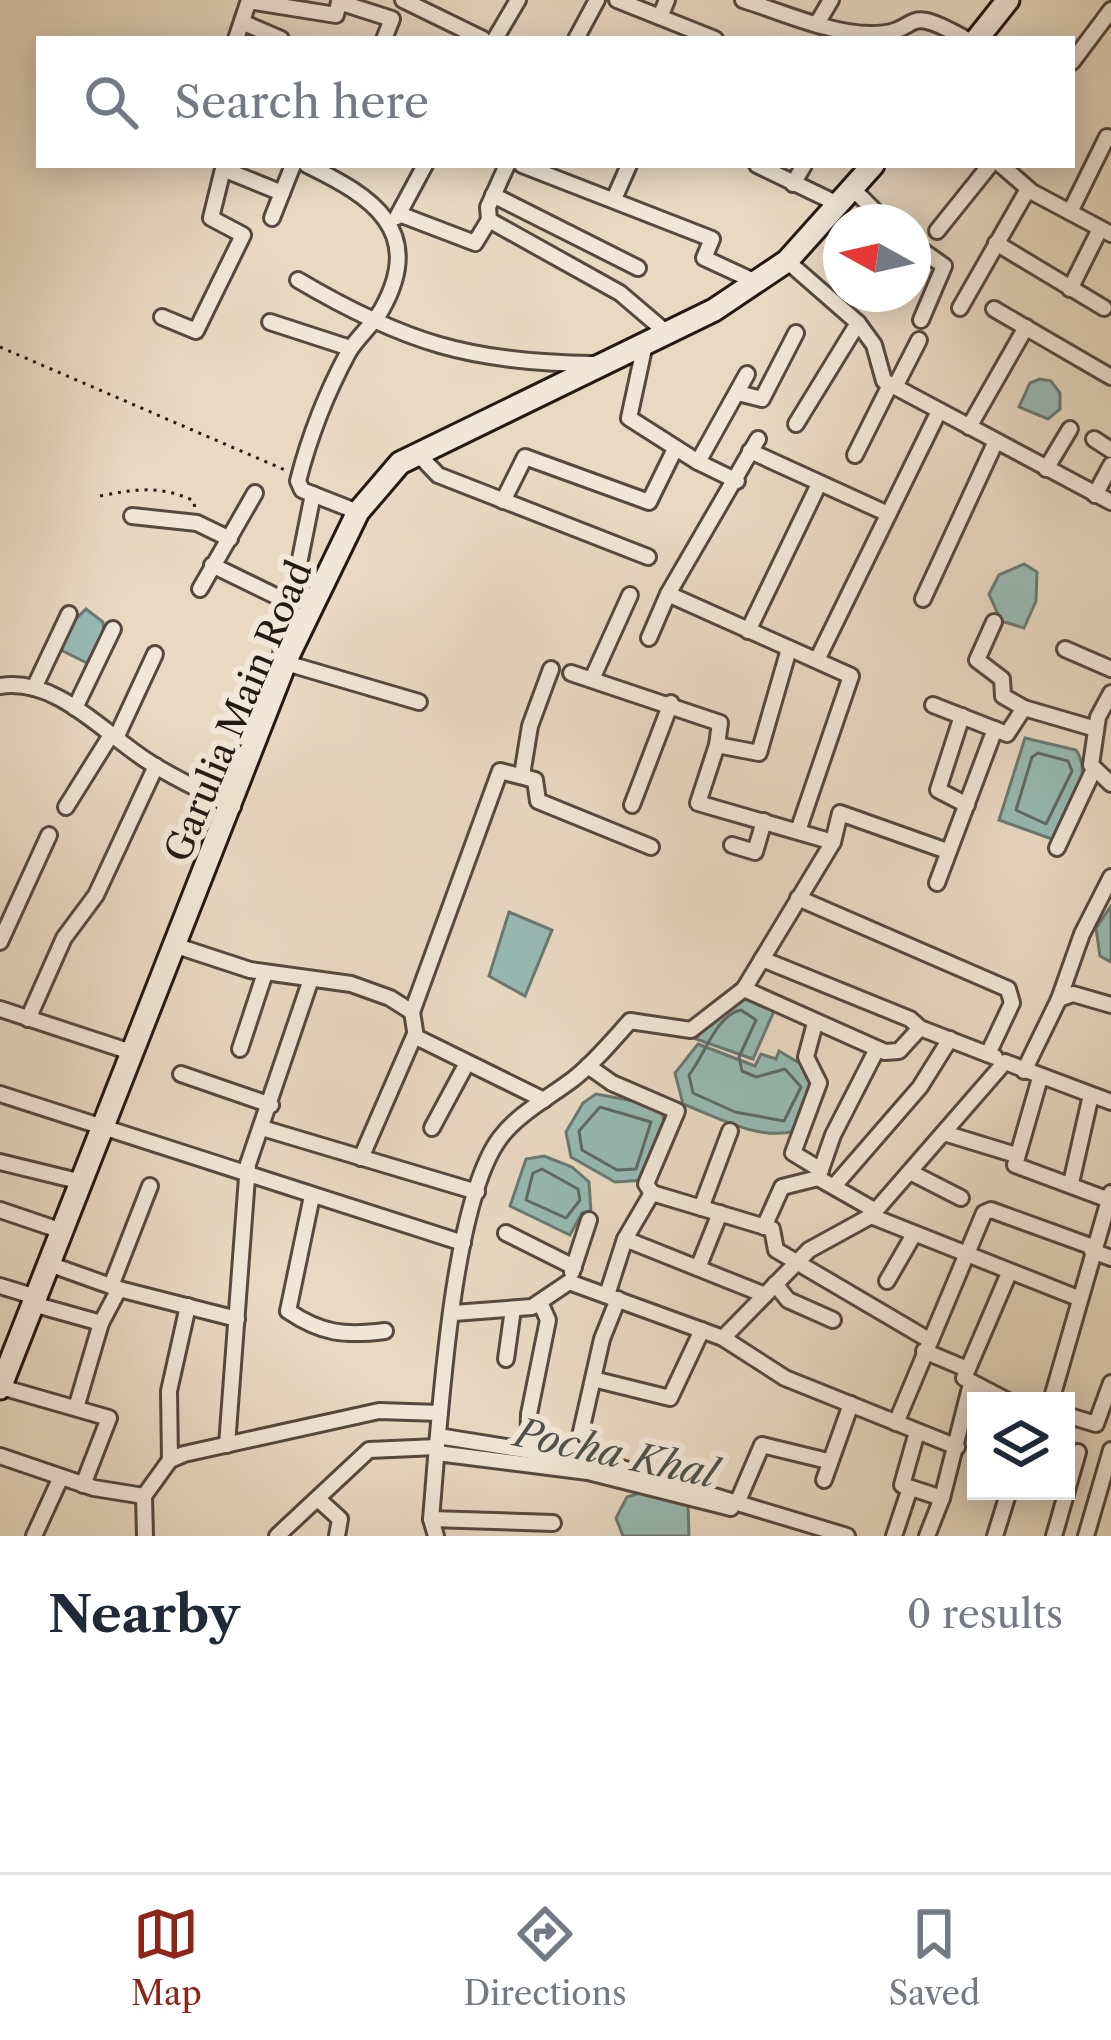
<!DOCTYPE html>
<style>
:root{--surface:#fff;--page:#f2f2f3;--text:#1f2937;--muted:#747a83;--line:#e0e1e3;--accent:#8f2418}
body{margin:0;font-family:"Libre Caslon Text",serif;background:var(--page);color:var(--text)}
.controls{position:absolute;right:36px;bottom:36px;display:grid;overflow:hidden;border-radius:0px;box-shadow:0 6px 30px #0003}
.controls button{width:108px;height:108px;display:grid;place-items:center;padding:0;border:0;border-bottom:3px solid var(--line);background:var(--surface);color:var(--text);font:60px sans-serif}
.compass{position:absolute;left:823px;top:204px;width:108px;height:108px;border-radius:50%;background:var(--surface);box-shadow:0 6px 30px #0003;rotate:278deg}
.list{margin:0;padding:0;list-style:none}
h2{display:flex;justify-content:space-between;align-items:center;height:156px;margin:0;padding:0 48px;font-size:51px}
h2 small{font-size:39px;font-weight:400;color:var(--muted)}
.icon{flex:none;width:66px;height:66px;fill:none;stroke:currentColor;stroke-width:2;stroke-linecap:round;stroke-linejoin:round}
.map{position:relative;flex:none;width:1111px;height:1536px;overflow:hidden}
.search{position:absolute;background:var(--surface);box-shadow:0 6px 30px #0003;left:36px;right:36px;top:36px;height:132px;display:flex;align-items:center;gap:30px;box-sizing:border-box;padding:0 42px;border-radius:0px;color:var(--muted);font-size:45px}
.sheet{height:336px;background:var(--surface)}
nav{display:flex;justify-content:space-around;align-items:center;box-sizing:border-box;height:168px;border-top:3px solid var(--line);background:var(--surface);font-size:33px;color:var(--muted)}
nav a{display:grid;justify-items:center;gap:6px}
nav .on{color:var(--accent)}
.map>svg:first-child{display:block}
.water{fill:#97bab4;stroke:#697a74;stroke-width:3}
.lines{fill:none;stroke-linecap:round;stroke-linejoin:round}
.shore{stroke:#5e6a64;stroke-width:3}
.stream{stroke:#697a74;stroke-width:4.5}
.street-casing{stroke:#564940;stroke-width:20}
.secondary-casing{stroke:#251914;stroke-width:27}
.path{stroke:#251914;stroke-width:3;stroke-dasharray:3 6;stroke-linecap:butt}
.street{stroke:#f1e6d7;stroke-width:14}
.secondary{stroke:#f1e6d7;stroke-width:21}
.labels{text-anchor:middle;stroke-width:12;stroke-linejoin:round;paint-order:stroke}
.street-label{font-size:36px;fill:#251914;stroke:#f1e6d7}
.water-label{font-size:39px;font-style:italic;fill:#4d514c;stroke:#f1e6d7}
</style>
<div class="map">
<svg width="1111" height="1536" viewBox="0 0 1111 1536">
<rect width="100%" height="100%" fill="#e9d9c2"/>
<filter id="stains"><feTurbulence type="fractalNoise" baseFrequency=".00167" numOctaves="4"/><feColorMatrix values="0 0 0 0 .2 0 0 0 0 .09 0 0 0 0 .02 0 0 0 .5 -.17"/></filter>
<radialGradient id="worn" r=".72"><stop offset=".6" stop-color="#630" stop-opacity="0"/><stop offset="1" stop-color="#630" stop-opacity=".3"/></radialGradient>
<g class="water">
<path d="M1040,379L1051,381L1060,393V409L1048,419L1019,407L1030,383Z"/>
<path d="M1024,564L1037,572L1036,601L1024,628L1001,621L989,594L999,575Z"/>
<path d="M86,609L103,622L104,633L87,663L61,650L67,628Z"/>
<path d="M1025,738L1076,750C1095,777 1067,813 1055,840L999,820Z"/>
<path d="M1111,906V962L1100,956L1096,928Z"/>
<path d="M509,912L552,930L525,996L489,976Z"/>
<path d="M742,997L774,1011L753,1059L696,1039L711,1015Z"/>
<path d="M698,1044L755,1066L761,1054L776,1059L779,1051L801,1064L815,1088L795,1131C759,1141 716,1117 683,1104L675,1073Z"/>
<path d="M596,1094L644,1103L663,1114L664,1132L646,1180L615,1182L571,1157L566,1132L583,1103Z"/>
<path d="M544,1156L572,1167L589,1182L591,1212L582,1213L570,1235L510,1206L526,1159Z"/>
<path d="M643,1492L688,1504L689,1536H623L616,1518L627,1497Z"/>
</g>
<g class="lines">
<g class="shore">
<path d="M1038,753L1068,761L1072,771L1046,824L1016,810L1032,757Z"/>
<path d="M741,1010L756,1020L739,1057L742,1071L756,1077L785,1069L801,1087L784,1121L735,1112L693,1093L689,1075C705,1055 716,1015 741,1010Z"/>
<path d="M600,1107L651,1122L636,1169L617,1170L582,1150L579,1131Z"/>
<path d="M542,1169L578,1189L580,1200L566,1218L526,1200L533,1173Z"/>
</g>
<path class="stream" d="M457,1447L534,1458"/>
<g class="street-casing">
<g id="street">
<path d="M403,0L483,39"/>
<path d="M617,0L715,39"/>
<path d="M743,0C782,12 830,34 871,34C925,34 897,0 966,39"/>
<path d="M249,1L336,15L339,2L392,19L384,39"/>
<path d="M660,17L667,0"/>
<path d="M818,22L831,0"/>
<path d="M244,23L281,39"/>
<path d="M236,39L249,0"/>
<path d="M495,39L518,0"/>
<path d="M576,39L597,0"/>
<path d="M1072,62L1111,10"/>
<path d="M307,165C371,196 426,230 382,309C373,325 357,337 348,353C327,392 309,438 298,481L302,490L358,512"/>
<path d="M507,165L488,207L489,220L620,293L667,333"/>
<path d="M522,165L712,239L704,258L756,282"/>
<path d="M757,165L840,205"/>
<path d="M1001,165L1032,192L1111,234"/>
<path d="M223,169L282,193"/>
<path d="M793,184L804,165"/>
<path d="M853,189L886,222"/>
<path d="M493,195L638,268"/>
<path d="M614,199L629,165"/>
<path d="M1070,212L1107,137"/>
<path d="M399,214L475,243L489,220"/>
<path d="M397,217L425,165"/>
<path d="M272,218L293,165"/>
<path d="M937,231L990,165"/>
<path d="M996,243L1104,308"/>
<path d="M913,244L944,266L921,320"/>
<path d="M787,261L858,323L874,345L884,381L1111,502"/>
<path d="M298,280C403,342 471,363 593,364"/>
<path d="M1070,289L1100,229"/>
<path d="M960,308L1028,189"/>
<path d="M994,309L1111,377"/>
<path d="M162,317L196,331L243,235L211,218L224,165"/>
<path d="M270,322L350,348"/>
<path d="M645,344L629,418L698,462L747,374"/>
<path d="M895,387L919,340"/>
<path d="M738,393L762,399L796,333"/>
<path d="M796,424L858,323"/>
<path d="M969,427L1026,327"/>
<path d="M1094,439L1111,450"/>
<path d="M750,451L886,513"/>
<path d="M418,454L438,475L648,557"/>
<path d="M855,455L890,385"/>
<path d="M698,462L737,481"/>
<path d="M1046,469L1070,429"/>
<path d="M1095,495L1111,465"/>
<path d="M503,501L525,457L649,502L675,449"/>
<path d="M132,516L197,523L230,539"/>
<path d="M212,565L292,604"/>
<path d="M200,589L255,493"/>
<path d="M668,594L851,676L798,831"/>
<path d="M923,599L996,441"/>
<path d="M994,622L977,660L1002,679L1003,696L1024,708"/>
<path d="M748,631L818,486"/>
<path d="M649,638L668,594L758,439"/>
<path d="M1065,649L1111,669"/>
<path d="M281,654L313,494"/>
<path d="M817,660L939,411"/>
<path d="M286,663L419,702"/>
<path d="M571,673L720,723L717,745"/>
<path d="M592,679L630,595"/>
<path d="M0,686C57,677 104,734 149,762C175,779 205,792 233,807"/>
<path d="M34,688L69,614"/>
<path d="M1111,693L1098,717L1091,765L1111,784"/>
<path d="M933,705L1007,734L1024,708L1096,729"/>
<path d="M75,708L113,629"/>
<path d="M962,716L938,790L967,805"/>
<path d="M116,738L155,654"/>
<path d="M522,775L530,726L551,669"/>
<path d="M632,805L671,703"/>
<path d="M66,807L111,735"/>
<path d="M833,842L840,813L947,851"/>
<path d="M732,845L755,852L764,821"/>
<path d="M1057,848L1093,771"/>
<path d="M937,883L995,729"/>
<path d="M798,898L1008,989L1012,1003L988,1054"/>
<path d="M0,942L49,835"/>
<path d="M177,946L250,970L351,984L390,998L412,1012L416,1037L544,1100"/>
<path d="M762,959L910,1019L920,1028"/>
<path d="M744,989L885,1052L899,1051L920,1028L995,1057"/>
<path d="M1059,999L1082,934L1111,877"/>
<path d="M0,1009L134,1053"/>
<path d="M412,1012L500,771L535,780L538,801L651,847"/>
<path d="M28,1019L64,938L96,895L156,766"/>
<path d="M815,1023L806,1057L819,1083L793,1153L821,1170"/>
<path d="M240,1049L265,973"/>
<path d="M588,1066L612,1083L677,1111L646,1184L652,1193"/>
<path d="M1024,1071L1059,999L1073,994L1111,1005"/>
<path d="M181,1074L271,1105"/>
<path d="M1040,1078L1015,1165L1109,1200"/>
<path d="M0,1094L463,1243"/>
<path d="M262,1128L477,1192"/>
<path d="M432,1128L467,1063"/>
<path d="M944,1133L1016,1155"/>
<path d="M361,1158L415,1034"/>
<path d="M0,1162L82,1182"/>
<path d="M910,1172L961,1198"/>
<path d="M1071,1183L1091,1095"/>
<path d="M835,1185L920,1087L950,1039"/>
<path d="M312,1196L288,1311C322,1334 345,1336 385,1331"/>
<path d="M701,1208L730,1131"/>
<path d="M0,1210L62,1231"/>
<path d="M876,1211L818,1178L833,1135L877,1049"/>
<path d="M871,1216L1078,1298"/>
<path d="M764,1227L782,1187L818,1178"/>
<path d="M506,1233L574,1267"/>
<path d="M625,1239L652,1193L772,1229L776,1250L929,1340"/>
<path d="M1092,1251L1111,1258"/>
<path d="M49,1264L119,1289L237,1319"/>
<path d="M698,1268L720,1213"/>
<path d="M572,1272L589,1220"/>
<path d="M887,1281L913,1236"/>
<path d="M775,1284L788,1300L833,1320"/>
<path d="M0,1286L36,1297"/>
<path d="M111,1286L150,1186"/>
<path d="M607,1295L625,1239L765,1295"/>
<path d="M33,1304L101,1323"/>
<path d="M454,1313L532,1307L569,1282L723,1338L809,1250L871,1216L1005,1062L1111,1102"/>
<path d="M723,1338L785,1378L957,1447"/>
<path d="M924,1351L967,1369"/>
<path d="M506,1359L513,1309"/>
<path d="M593,1379L670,1398L702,1330"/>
<path d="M1,1387L109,1418L83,1485"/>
<path d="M1008,1401L964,1378L1009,1273"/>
<path d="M1051,1401L1111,1193"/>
<path d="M76,1408L101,1323L119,1289"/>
<path d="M1066,1415L1096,1424L1111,1383"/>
<path d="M896,1423L984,1213L991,1210L1093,1247"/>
<path d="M917,1432L902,1485L942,1498"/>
<path d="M438,1436L605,1463L847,1536"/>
<path d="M227,1445L248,1164L311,979"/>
<path d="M528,1450L529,1414L548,1320L540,1302"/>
<path d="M437,1453L588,1472L731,1508"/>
<path d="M0,1456L94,1488L144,1496L170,1460L184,1454L379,1411L440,1413"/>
<path d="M575,1458L602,1339L618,1299"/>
<path d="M170,1460L169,1391L188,1306"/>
<path d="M824,1480L851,1404"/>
<path d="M144,1496L145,1536"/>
<path d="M318,1499L340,1519L337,1536"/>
<path d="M738,1501L762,1445L828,1461"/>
<path d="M431,1519L553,1523"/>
<path d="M34,1536L61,1477"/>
<path d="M277,1536L369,1450L437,1447"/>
<path d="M436,1536L431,1519C439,1431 450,1205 500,1138C518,1114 548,1098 572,1080C593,1064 612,1041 630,1021L691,1030L744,989L833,842L698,803L717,745L759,753L789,649"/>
<path d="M894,1536L909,1491"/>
<path d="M927,1536L942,1498L971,1384"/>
<path d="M995,1536L1009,1491"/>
<path d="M1054,1536L1078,1452"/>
<path d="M1086,1536L1111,1450"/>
</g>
</g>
<g class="secondary-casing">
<g id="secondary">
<path d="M977,39L1008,0"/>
<path d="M0,1388L288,656L358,512L400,463L714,310L787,261L873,165"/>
</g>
</g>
<g class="path">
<path d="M0,347L285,470"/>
<path d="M100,496C135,489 161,485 194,501L195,511"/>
</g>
<use href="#street" class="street"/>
<use href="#secondary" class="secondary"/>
</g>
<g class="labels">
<g class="street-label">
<text transform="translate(238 711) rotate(-67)" y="13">Garulia Main Road</text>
</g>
<g class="water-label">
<text transform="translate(616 1453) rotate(12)" y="14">Pocha Khal</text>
</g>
</g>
<rect width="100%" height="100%" filter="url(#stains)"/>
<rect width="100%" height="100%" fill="url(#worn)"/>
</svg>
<div class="controls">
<button><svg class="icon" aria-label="layers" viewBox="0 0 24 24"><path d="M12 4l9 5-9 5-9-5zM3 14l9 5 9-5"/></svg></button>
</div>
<svg class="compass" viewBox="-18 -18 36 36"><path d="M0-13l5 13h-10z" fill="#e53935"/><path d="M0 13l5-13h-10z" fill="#747a83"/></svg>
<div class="search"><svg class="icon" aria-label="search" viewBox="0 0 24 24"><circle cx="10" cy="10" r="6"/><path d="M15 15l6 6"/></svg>Search here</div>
</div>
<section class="sheet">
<h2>Nearby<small>0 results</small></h2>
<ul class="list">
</ul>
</section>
<nav>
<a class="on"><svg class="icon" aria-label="map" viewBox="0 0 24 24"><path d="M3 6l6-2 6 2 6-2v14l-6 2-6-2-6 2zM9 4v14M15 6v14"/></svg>Map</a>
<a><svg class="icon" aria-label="directions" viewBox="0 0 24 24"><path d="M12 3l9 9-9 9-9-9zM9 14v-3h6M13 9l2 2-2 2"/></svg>Directions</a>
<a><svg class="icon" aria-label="saved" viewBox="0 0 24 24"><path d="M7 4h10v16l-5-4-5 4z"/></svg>Saved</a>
</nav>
